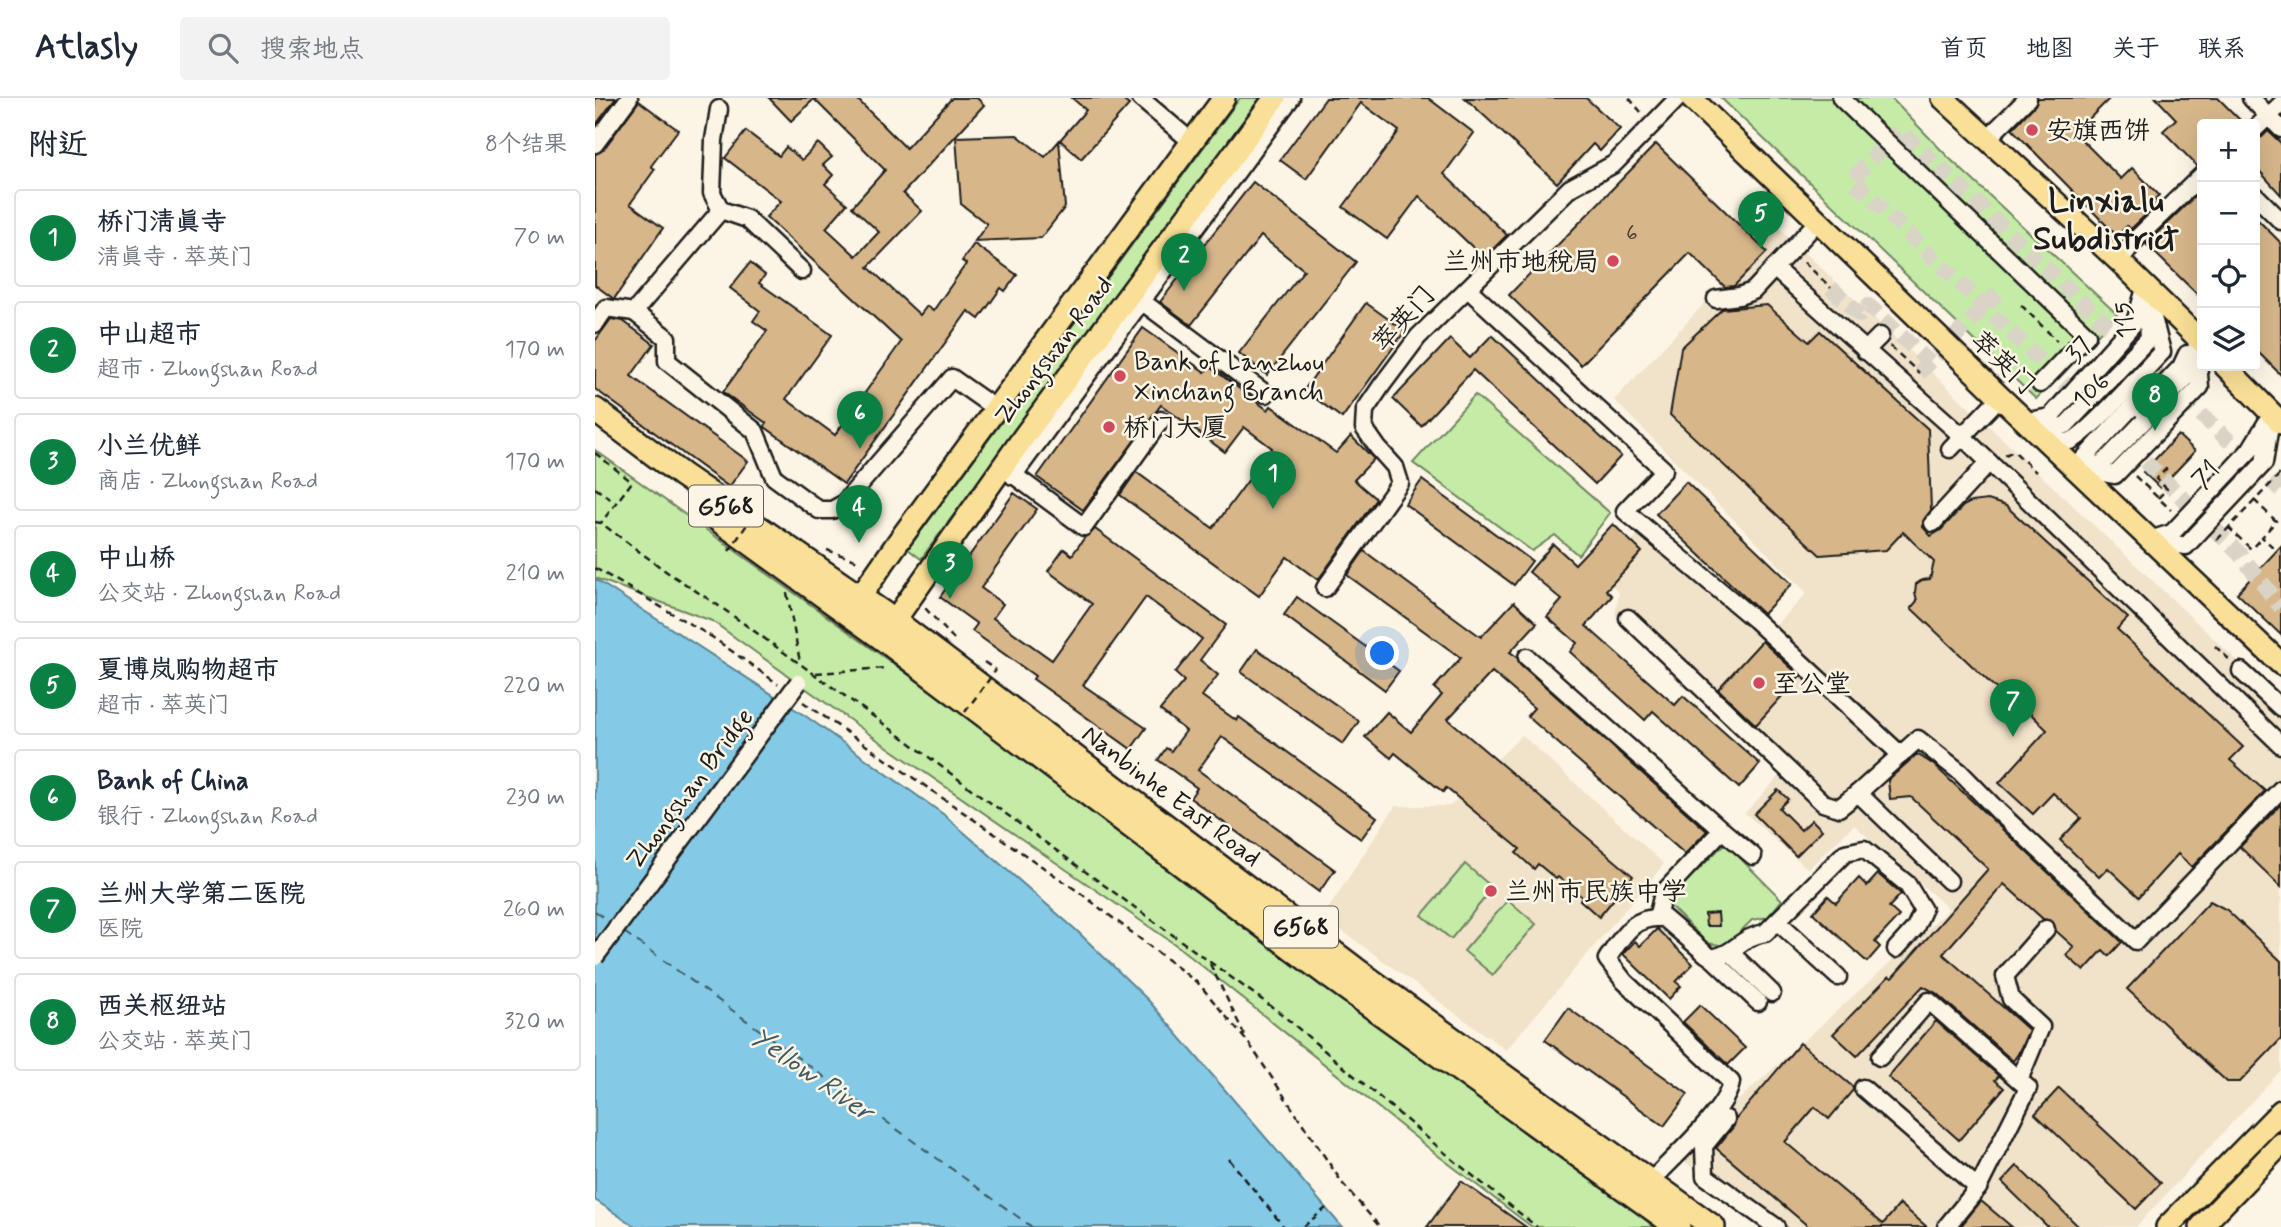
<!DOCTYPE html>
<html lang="zh">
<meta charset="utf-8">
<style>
:root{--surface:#fff;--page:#f2f2f3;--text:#1f2937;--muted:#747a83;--line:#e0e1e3;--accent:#0b8043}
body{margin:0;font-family:Mynerve,"LXGW WenKai TC",sans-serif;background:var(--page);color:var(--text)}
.controls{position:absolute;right:21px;top:21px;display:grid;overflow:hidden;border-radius:7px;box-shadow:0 7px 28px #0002}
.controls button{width:63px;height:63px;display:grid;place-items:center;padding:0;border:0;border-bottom:2px solid var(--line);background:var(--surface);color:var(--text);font:35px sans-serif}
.you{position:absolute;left:788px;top:556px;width:24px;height:24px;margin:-18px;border:5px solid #fff;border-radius:50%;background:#1a73e8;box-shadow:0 0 0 10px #1a73e833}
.badge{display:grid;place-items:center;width:46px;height:46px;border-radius:50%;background:var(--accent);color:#fff;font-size:23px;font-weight:700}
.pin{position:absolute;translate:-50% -58px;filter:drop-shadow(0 2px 4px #0008)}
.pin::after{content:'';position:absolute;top:37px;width:24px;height:21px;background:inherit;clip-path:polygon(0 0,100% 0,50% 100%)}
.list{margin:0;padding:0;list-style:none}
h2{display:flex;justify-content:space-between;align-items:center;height:91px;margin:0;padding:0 28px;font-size:30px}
h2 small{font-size:23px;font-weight:400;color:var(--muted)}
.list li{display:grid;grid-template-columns:46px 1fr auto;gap:21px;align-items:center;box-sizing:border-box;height:98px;margin:0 14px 14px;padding:0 14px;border:2px solid var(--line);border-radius:7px}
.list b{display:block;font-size:26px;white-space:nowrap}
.list p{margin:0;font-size:23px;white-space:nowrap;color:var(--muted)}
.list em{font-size:23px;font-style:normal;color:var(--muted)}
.icon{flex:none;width:38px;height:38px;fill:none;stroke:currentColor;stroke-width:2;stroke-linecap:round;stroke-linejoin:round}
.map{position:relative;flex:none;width:1686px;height:1129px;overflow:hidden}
header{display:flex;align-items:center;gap:42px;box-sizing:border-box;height:98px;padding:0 35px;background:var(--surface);border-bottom:2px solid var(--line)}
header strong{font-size:33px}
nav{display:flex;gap:38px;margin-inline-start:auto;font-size:24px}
.search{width:490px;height:63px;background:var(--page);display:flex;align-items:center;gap:18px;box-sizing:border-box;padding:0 24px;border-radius:7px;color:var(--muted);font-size:26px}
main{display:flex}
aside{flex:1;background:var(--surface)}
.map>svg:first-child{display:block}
.built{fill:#f1e2ca}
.green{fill:#c5eca7;stroke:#708462;stroke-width:2}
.water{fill:#84cae6;stroke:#5a8495;stroke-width:2}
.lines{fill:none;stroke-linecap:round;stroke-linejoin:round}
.ferry{stroke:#405963;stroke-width:2;stroke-dasharray:9 7;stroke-linecap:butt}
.building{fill:#d7b68a;stroke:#1c1c1c;stroke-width:2}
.minor-tunnel{stroke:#dad4c7;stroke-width:16;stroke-dasharray:16 8;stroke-linecap:butt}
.minor-casing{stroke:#1c1c1c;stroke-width:21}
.major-casing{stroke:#1c1c1c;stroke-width:26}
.highway-casing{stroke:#1c1c1c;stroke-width:28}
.path{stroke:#1c1c1c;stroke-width:2.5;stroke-dasharray:7 5;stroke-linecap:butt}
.minor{stroke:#fcf5e5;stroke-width:16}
.major{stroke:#fadf96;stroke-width:21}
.highway{stroke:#fadf96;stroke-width:23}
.minor-bridge-casing{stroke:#1c1c1c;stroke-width:21;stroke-linecap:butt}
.path-bridge{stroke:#1c1c1c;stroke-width:2.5;stroke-dasharray:7 5;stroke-linecap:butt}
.minor-bridge{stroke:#fcf5e5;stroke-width:16}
.poi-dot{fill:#d1495b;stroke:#fcf5e5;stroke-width:2.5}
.labels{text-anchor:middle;stroke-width:5;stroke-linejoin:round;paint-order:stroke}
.number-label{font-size:23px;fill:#4b4238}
.shield{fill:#fcf5e5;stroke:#5f5d58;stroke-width:2}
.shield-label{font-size:24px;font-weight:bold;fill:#1c1c1c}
.poi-label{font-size:26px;fill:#1c1c1c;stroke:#fcf5e5;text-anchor:start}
.street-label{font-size:26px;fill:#1c1c1c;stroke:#fcf5e5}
.water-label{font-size:28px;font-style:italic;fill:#405963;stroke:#fcf5e5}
.district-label{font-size:33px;font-weight:bold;fill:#1c1c1c;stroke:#fcf5e5}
</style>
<header>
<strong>Atlasly</strong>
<div class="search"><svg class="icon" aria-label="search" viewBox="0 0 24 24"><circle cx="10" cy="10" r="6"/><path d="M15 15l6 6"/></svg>搜索地点</div>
<nav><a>首页</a><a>地图</a><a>关于</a><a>联系</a></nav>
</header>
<main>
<aside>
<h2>附近<small>8个结果</small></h2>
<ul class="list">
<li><span class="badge">1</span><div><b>桥门清真寺</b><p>清真寺 · 萃英门</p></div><em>70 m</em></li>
<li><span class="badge">2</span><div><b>中山超市</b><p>超市 · Zhongshan Road</p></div><em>170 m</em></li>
<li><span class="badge">3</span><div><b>小兰优鲜</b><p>商店 · Zhongshan Road</p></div><em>170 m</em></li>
<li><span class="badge">4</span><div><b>中山桥</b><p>公交站 · Zhongshan Road</p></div><em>210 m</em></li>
<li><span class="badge">5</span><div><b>夏博岚购物超市</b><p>超市 · 萃英门</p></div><em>220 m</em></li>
<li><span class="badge">6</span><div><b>Bank of China</b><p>银行 · Zhongshan Road</p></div><em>230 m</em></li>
<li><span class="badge">7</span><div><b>兰州大学第二医院</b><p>医院</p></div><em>260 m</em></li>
<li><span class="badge">8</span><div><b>西关枢纽站</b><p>公交站 · 萃英门</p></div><em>320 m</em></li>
</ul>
</aside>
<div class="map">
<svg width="1686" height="1129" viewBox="0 0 1686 1129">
<rect width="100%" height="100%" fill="#fcf5e5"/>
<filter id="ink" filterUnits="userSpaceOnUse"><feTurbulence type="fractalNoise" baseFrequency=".0143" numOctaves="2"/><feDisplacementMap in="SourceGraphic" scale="14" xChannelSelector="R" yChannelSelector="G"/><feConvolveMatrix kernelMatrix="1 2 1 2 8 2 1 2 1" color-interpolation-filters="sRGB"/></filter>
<g filter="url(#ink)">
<g class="built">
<path d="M1182,128L1686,604V972L1541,1129H1176L1082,1058L1354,811L1259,727L1213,771L1150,715L1188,674L1020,517L1024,495L1009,478L1053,423L1177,532L1212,495L1019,302Z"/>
<path d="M927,637L1069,766L911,952L728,819L800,708H855Z"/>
</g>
<g class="green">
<path d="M645,0H667L326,461L313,451Z"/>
<path d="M1126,0H1296L1353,59L1522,216L1441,301Z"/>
<path d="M880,297L1015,415L983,457L960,437L937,453L818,365Z"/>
<path d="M0,352L325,585L779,921L1013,1089L1059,1129H937L841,1056L581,847L284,643L117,523L0,480Z"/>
<path d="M1130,745L1187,802L1173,819L1157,822L1131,848L1112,845L1074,807L1076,799Z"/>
<path d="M870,766L898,790L856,841L827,817Z"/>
<path d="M913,802L941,826L898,877L869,853Z"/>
</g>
<path class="water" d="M0,481L212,619L348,716L481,832L554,903L747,1129H41L0,1102Z"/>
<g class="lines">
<g class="ferry">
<path d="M0,813L16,825"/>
<path d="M29,834L437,1129"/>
</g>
</g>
<g class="building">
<path d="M0,0H21L0,28Z"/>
<path d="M174,0H261L311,50L357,0H382L389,7L308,95L327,113L273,169L325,217L332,208L338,213L371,166L367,163L379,146L422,177L410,193L406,190L384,221L373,213L249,386L170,329L171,325L128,294L172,233L158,223L165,213L135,190L155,165L170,177L164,185L237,237L191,301L240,337L306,244L171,119L186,103L130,60L151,33L184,58L191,49L207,62L223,45L237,59L228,67L238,77L230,86L252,106L231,130L261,158L284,134L257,109L290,72L219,1L196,23Z"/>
<path d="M477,0H525L534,7L486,61L465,42L491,12Z"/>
<path d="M731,0H833L879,35L849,76L912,137L889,160L824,98L792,141L748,109L804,33L766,5L711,81L685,62Z"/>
<path d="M870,0H991L1025,31L1005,53L998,46L962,85Z"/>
<path d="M1443,0H1515L1480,35L1526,81L1537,70L1564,97L1559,102L1563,105L1536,131L1532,128L1522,138L1417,31L1440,7Z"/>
<path d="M1561,0H1623L1649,26H1607V67L1602,68L1568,33L1581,21Z"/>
<path d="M44,3L83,32L56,68L60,71L35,106L68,130L19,201L0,187V56L8,52Z"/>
<path d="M1673,33L1686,45V97L1660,68V41L1667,39Z"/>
<path d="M422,37L450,59L464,43L470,109L446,140L380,143L392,126L366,106L361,39Z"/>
<path d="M1061,46L1172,154L1139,188L1130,189L1095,155L986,267L914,197Z"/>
<path d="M658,84L761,164L672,277L644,255L709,172L666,138L596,227L565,204Z"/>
<path d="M1607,91V201L1551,146Z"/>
<path d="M1660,119L1686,145V277L1660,251Z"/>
<path d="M771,205L810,233L747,320L709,292Z"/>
<path d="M1172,207L1214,244L1225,233L1333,331L1336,412L1328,423V429L1336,438L1346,432L1368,408L1376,404L1393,402L1411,408L1533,520L1522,531L1648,649L1635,662L1670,693L1597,769L1583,756L1544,799L1513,770L1504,779L1465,742L1486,720L1458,695L1438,716L1404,685L1452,632L1433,613L1429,617L1316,510L1322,503L1320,494L1321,486L1327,482L1335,481L1339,464L1308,434L1291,452L1225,457L1075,317L1086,250L1127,211Z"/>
<path d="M16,221L28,223L59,246L36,278L153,363L134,389L0,291V243Z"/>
<path d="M548,230L610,274L614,268L673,312L676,308L741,355L756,338L779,361L759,382L781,401L723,482L692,459L664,498L525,397L541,374L618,430L677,350L649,329L630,354L566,307L488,412L442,379Z"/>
<path d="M897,237L1026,358L1000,386L878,272L826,328L798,301L855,241L875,260Z"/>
<path d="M1583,337L1600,353L1565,390L1548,374Z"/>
<path d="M827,382L937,463L919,487L810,406Z"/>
<path d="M1091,384L1197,486L1168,516L1061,416Z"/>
<path d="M419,395L442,411L386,490L408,506L398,520L457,562L497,506L453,473L469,451L477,457L490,439L500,431L631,527L605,562L623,577L607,598L642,623L644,619L782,719L766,741L627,639L603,672L740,772L724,794L595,700L602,690L563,662L571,650L576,653L591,633L565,612L589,583L580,575L607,541L551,499L488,587L551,630L536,651L438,581L440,578L377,533L382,526L345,499Z"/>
<path d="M1018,426L1047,454L1011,492L1017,498L991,528L1080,607L1088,598L1165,666L1144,690L1058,613L1050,622L975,554L982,545L952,519L967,502L934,474L958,446L980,466Z"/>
<path d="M1686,448V537L1642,495Z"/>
<path d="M769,453L886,539L919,504L942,525L915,554L922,559L925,566L1112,733L1090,756L932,618L939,610L897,574L853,621L1038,778L1004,819L985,802L987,799L963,779L961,781L943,766L939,771L921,755L925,751L851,690L848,694L800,655L796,660L770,639L792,614L816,634L847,597L839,590L866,560L752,477Z"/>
<path d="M702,499L804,573L790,592L689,517Z"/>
<path d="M1167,543L1205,578L1161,627L1123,591Z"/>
<path d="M662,551L764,623L748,646L646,574Z"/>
<path d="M1322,656L1339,667L1527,844L1514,858L1508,852L1489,873L1471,857L1479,849L1461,833L1458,824L1448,821L1409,786L1348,856L1434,932L1423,956L1418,963L1341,895L1328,888L1262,958L1238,936L1294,878L1297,880L1393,771L1316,699L1295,701L1293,682Z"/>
<path d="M1183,692L1193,701L1184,710L1206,732L1217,722L1227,732L1201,758L1159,716Z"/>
<path d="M1685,707L1686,708V789L1645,749Z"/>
<path d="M1283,776L1306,796L1294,809L1304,818L1280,844L1285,849L1272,864L1218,815L1233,798L1241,805L1264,780L1272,788Z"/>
<path d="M1615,803L1632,812L1686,863V941L1645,984H1632L1532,891Z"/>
<path d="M1123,815L1124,828H1111L1110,816Z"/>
<path d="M1062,831L1098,866L1081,884L1086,888L1074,901L1028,856L1040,843L1045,848Z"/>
<path d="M1105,907L1150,950L1133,967L1088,924Z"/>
<path d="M973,910L1093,996L1069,1028L950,942Z"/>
<path d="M1341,923L1404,978L1400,982L1409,990L1364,1042L1293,979Z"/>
<path d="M1205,945L1258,989V992L1234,1021L1220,1009L1190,1044L1288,1126L1305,1106L1332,1129H1214L1121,1050L1139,1028L1141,1021Z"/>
<path d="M1464,990L1566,1085L1541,1111L1440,1016Z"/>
<path d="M1422,1068L1484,1129H1453L1407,1084Z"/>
<path d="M866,1083L931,1129H832Z"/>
<path d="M1386,1103L1417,1129H1365Z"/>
</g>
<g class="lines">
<g class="minor-tunnel">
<path d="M1236,190L1265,217L1274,208L1334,264"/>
<path d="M1324,275L1408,190"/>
<path d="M1514,329L1257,81L1305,32L1686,392"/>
<path d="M1533,347L1644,455L1686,509"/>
</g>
<g class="minor-casing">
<g id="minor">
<path d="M545,0L597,44"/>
<path d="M1246,0L1492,237L1445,286"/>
<path d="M1656,0L1686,31"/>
<path d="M124,11L119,42L117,95L126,112"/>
<path d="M1660,31L1686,6"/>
<path d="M1392,41L1433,0"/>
<path d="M0,46L34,0"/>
<path d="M1660,97L1686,123"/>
<path d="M1524,163L1544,138L1607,77"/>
<path d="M1179,170L1367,338L1686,647"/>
<path d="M873,191L1069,372L1030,413L1160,522L1306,657"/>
<path d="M537,196L671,296"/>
<path d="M1121,201L1144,198L1158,193L1223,123"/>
<path d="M39,214L72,240V263L160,333L179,379L224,412H237L248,406L357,280L401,311"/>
<path d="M0,226L11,210L39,214L126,112L152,121L207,173"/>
<path d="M1270,253L1285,238"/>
<path d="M1546,311L1586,269L1592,256"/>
<path d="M1433,323L1455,319L1540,224L1550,191"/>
<path d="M1439,326L1455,331L1471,327L1554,240L1553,223"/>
<path d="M1449,337C1457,343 1465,345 1475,343C1491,339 1551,270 1567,254L1550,189"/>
<path d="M1355,351L1405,299"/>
<path d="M1489,369L1507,366L1592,279L1597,256"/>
<path d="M1480,370L1520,377L1605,289L1601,238"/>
<path d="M1480,370L1550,295"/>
<path d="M412,372L489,429L566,322"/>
<path d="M418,378L696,0"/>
<path d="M1338,425L1394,364"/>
<path d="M1558,441L1577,435L1655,352L1672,324"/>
<path d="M1556,442L1591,448L1669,365L1677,315"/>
<path d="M730,490L805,385L800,369L783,350L769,330L770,312L787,287L823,239L975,90L1019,66L1083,0"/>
<path d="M1033,520L1228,705L1244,710L1263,695"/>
<path d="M932,559L1127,732L1068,795L1062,820"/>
<path d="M1646,573L1686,610"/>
<path d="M1127,732L1158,758"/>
<path d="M1354,783L1263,695L1323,641L1365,674L1404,714L1541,843L1686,691"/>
<path d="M1182,823L1243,879"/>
<path d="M1135,854L1177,895"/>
<path d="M1117,860L1163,904"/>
<path d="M1285,959L1334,903L1433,990L1383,1090L1351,1129"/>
<path d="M1424,982L1446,929L1416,901L1410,878L1451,831"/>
<path d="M1268,990L1383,1090"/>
<path d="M1131,1021L1109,1048L1110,1078L1181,1129"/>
<path d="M1056,1083C1076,1062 1133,1011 1136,984L1029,883L1012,861C1028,838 1038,817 1069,820L1111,856L1117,860C1140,856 1145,839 1170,835L1250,755L1269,751L1312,786L1328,812L1320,830L1301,851"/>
</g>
</g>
<g class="major-casing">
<g id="major">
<path d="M1096,0L1405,299L1686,566"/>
<path d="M1348,0L1524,163L1607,244"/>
<path d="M1630,268L1686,325"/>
<path d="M257,515L264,500L303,444L629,0"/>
<path d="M290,536L430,337L680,0"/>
<path d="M1572,1129L1686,1013"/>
<path d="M1606,1129L1686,1046"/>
</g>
</g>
<g class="highway-casing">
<g id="highway">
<path d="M0,312L87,377L298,522L760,871L1118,1129"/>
<path d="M124,422L287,540L737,880L1083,1129"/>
</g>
</g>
<g class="path">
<path d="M1034,0L1046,14"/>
<path d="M1209,164L1236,190"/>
<path d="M1426,207L1462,243"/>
<path d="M1295,248L1324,275"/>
<path d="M0,355L37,384L6,425"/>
<path d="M1410,357L1419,353L1441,374"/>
<path d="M1540,378L1576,412"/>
<path d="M0,390L20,404"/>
<path d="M1563,400L1572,391L1561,381L1573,369"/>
<path d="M1659,402L1681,423L1667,439L1682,453"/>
<path d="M0,424L6,425L72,474L127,510L307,639L371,687L684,914L862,1065L942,1129"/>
<path d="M1633,429L1656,451L1667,439"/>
<path d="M1622,442L1686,375"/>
<path d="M232,452L266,464"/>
<path d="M0,470L117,539L183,586"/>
<path d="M192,495L205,564"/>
<path d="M330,510L359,541"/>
<path d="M1620,548L1636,563"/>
<path d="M389,564L401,572"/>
<path d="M221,575L291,570"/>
<path d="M208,604L484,794L604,886L655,947L748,1086L785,1129"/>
<path d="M615,866L652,942"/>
<path d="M634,1061L689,1129"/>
<path d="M708,1129L731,1110"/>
</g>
<use href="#minor" class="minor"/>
<use href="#major" class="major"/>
<use href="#highway" class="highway"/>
<g class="minor-bridge-casing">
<path id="minor-bridge" d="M0,859L203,585"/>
</g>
<g class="path-bridge">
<path d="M134,453L164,409"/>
<path d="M370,614L401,572"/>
</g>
<use href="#minor-bridge" class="minor-bridge"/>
</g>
</g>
<g class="poi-dot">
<circle cx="1437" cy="32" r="7"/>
<circle cx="1018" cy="163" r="7"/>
<circle cx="525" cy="278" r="7"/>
<circle cx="514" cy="329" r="7"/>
<circle cx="1164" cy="585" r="7"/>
<circle cx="896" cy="793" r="7"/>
</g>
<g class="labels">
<g class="number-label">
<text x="1037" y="142">6</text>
</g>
<g class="shield">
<rect x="94" y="387.5" width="74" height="41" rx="5"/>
<rect x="669" y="808.5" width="74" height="41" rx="5"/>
</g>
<g class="shield-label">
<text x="131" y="416">G568</text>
<text x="706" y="837">G568</text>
</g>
<g class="poi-label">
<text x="1451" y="41">安旗西饼</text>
<text x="1004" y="172" text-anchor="end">兰州市地税局</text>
<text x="539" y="272">Bank of Lanzhou<tspan x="539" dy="30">Xinchang Branch</tspan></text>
<text x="528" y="338">桥门大厦</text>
<text x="1178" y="594">至公堂</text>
<text x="910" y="802">兰州市民族中学</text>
</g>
<g class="street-label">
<text transform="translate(808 220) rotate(-48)" y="9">萃英门</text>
<text transform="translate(1529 222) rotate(-96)" y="9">115</text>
<text transform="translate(1483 251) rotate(-48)" y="9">37</text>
<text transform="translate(458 252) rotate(-53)" y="9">Zhongshan Road</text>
<text transform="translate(1409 264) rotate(44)" y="9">萃英门</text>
<text transform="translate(1495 292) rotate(-46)" y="9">106</text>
<text transform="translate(1610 376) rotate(-47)" y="9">71</text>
<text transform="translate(94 690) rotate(-53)" y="9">Zhongshan Bridge</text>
<text transform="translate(577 697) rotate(37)" y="9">Nanbinhe East Road</text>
</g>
<g class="water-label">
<text transform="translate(218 975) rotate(35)" y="10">Yellow River</text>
</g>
<g class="district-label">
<text x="1511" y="113">Linxialu<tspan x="1511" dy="38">Subdistrict</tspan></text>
</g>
</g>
</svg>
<div class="controls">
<button>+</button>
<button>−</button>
<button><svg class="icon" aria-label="locate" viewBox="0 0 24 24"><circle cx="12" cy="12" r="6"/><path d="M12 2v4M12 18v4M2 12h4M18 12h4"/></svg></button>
<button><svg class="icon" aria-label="layers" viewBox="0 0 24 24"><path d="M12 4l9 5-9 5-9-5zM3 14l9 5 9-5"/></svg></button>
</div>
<div class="you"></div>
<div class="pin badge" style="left:678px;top:411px">1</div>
<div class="pin badge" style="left:589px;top:193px">2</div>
<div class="pin badge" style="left:355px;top:501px">3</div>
<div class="pin badge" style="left:264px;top:445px">4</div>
<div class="pin badge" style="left:1166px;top:151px">5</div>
<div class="pin badge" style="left:265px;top:351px">6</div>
<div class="pin badge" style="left:1418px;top:639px">7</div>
<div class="pin badge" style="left:1560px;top:333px">8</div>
</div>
</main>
